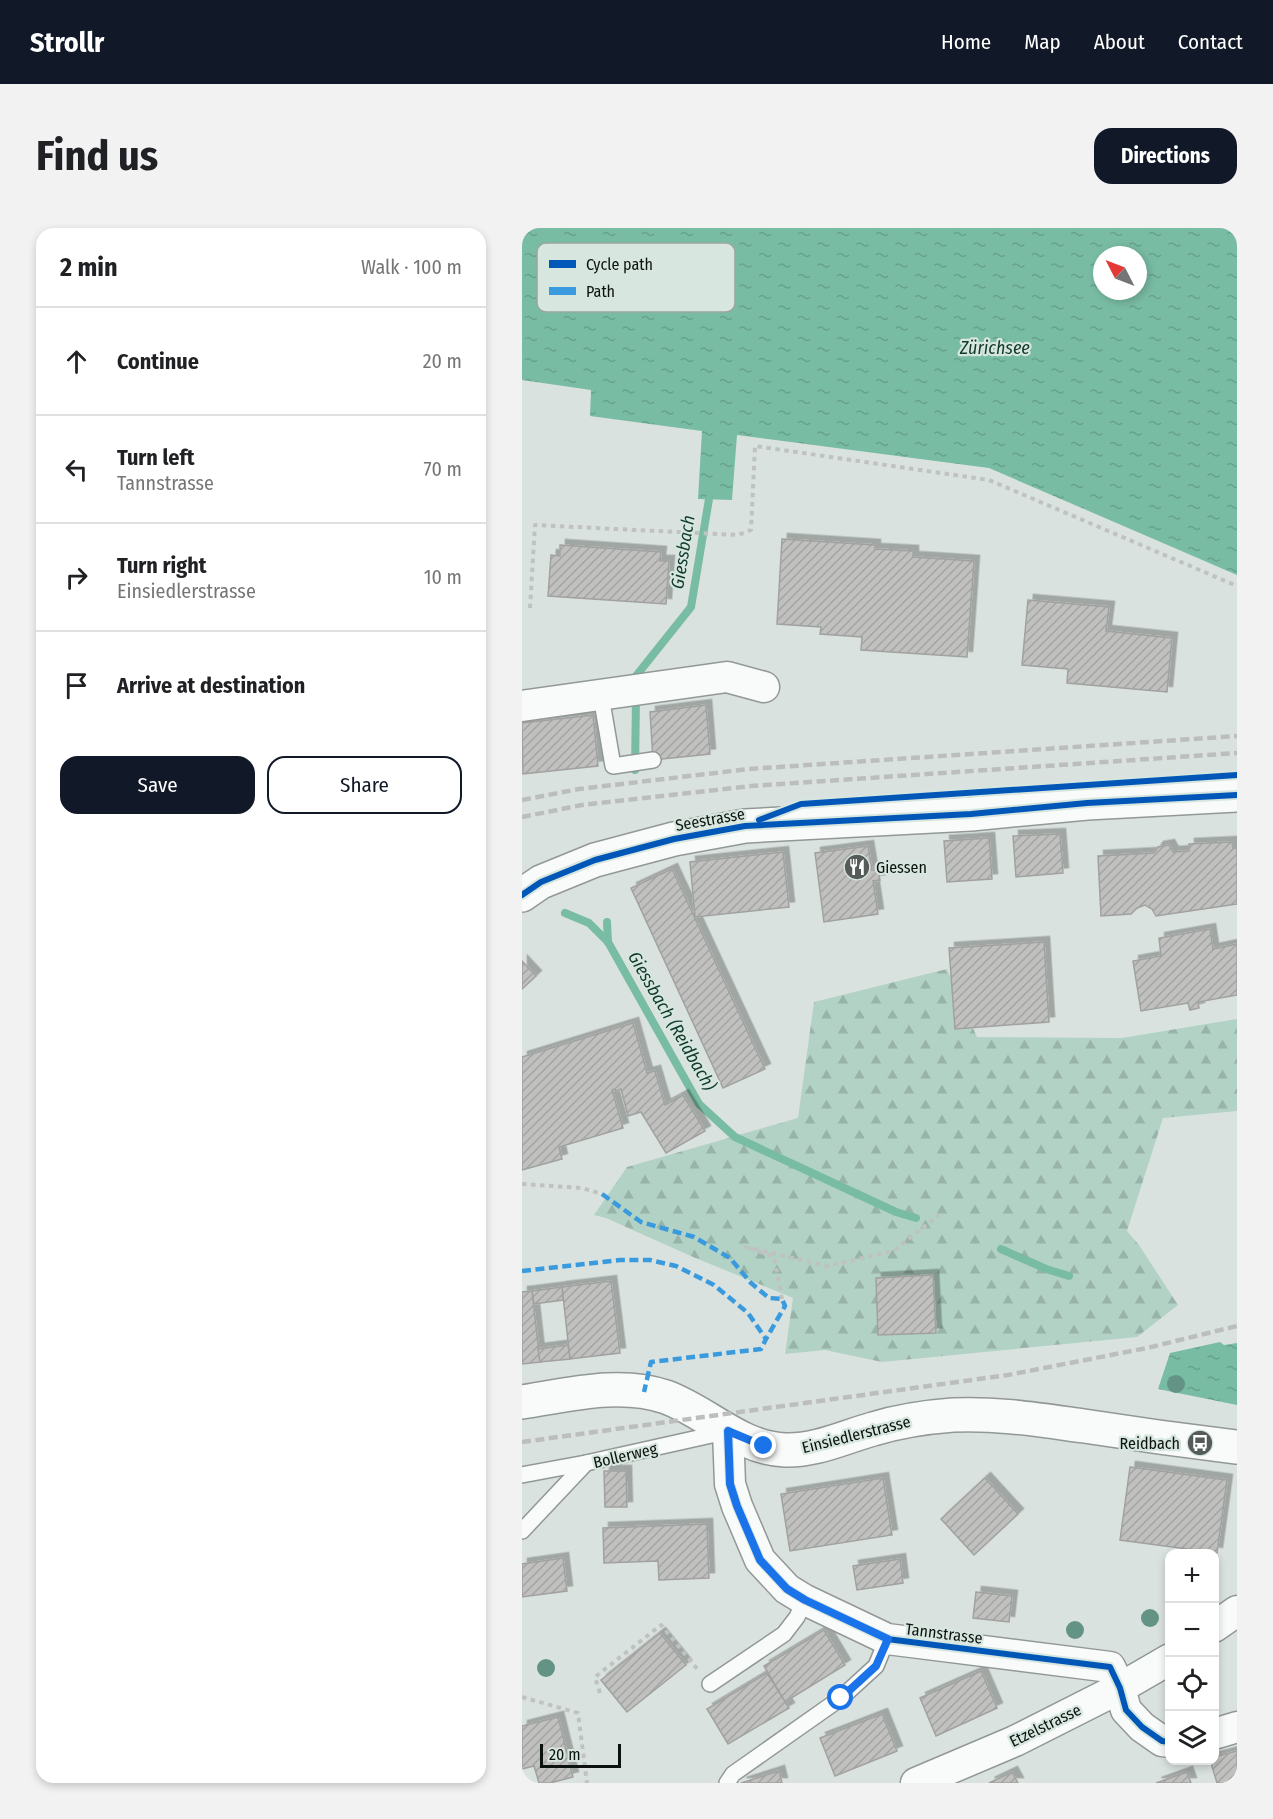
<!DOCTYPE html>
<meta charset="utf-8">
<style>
:root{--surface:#fff;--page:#f2f2f2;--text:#202124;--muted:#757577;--line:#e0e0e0;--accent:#111827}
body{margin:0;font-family:"Fira Sans Condensed",sans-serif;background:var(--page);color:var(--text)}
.controls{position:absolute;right:18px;bottom:18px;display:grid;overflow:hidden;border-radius:12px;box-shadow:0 3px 9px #0003}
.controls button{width:54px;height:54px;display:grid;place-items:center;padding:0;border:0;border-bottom:2px solid var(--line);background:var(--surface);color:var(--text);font:30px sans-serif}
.compass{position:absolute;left:571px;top:18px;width:54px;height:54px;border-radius:50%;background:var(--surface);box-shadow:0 3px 9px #0003;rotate:312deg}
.scale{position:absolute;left:18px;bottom:15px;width:81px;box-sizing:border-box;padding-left:6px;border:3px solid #0c120f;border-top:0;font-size:16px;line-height:21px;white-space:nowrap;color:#0c120f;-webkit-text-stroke:4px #d7e6df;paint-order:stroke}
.stop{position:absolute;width:18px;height:18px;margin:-14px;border:4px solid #1a73e8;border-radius:50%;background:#fff}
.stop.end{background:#1a73e8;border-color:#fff;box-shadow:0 2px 6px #0008}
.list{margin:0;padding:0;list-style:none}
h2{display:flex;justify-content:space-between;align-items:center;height:78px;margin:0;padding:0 24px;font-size:26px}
h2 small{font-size:20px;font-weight:400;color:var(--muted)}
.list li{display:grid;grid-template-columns:39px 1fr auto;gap:18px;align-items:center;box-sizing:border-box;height:108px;padding:0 24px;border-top:2px solid var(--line)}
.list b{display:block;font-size:22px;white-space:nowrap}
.list p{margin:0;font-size:20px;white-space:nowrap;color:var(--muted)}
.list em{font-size:20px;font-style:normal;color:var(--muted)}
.actions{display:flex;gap:12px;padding:18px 24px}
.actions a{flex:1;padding:14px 0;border:2px solid var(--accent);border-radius:18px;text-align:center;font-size:21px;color:var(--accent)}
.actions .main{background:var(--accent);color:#fff}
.icon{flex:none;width:33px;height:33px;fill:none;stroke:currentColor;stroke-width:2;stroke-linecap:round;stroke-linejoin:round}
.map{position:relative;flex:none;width:715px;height:1555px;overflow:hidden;border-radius:18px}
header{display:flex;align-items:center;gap:36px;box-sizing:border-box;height:84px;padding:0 30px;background:var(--accent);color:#fff}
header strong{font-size:28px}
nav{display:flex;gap:33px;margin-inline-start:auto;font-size:21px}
.intro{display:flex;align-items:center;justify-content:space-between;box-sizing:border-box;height:144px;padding:0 36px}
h1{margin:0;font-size:42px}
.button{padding:15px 27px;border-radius:18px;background:var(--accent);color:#fff;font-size:21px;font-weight:700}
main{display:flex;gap:36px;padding:0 36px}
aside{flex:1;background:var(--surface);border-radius:18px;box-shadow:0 3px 9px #0003}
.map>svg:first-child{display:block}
.forest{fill:url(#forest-firs)}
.water{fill:url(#water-ripples);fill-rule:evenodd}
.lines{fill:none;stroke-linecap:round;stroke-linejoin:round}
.stream{stroke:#79bca4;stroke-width:8}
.building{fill:url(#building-hatch);stroke:#a1a2a0;stroke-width:1.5;filter:url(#shadow)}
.service-casing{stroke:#929896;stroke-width:18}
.minor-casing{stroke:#929896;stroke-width:33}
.secondary-casing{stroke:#929896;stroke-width:36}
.primary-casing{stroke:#929896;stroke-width:36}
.path{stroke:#bfc2c1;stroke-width:4;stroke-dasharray:4.5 4.5;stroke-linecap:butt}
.service{stroke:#f9fbfa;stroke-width:15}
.minor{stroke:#f9fbfa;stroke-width:30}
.secondary{stroke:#f9fbfa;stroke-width:33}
.primary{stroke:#f9fbfa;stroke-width:33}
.rail{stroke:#bcbebd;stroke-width:4.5;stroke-dasharray:9 4.5;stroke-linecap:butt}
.quiet{stroke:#3a9ade;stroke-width:4.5;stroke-dasharray:9 4.5;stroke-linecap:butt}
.cycleway-casing{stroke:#d7e6df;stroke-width:10}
.cycleway{stroke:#0057b8;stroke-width:6}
.tree{fill:#639385}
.route{stroke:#1a73e8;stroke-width:8}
.labels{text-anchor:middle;stroke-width:4.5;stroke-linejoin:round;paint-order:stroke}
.street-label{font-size:16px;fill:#0c120f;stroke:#d7e6df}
.poi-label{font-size:16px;fill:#0c120f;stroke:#d7e6df;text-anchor:start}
.water-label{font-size:18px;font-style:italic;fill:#103a2c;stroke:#d7e6df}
.key{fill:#d7e6df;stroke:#9aa6a1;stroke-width:1.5}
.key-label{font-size:16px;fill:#0c120f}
</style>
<header>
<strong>Strollr</strong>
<nav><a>Home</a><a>Map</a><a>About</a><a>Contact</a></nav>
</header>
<div class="intro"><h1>Find us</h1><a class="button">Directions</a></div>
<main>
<aside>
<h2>2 min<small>Walk · 100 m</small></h2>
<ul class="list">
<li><svg class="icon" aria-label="ahead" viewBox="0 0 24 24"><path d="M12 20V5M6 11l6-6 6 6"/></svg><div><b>Continue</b></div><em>20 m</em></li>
<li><svg class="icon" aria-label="left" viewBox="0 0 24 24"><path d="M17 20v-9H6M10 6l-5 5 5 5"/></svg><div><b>Turn left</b><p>Tannstrasse</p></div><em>70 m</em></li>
<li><svg class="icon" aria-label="right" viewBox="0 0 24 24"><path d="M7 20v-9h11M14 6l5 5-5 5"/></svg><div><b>Turn right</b><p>Einsiedlerstrasse</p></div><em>10 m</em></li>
<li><svg class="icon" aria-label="arrive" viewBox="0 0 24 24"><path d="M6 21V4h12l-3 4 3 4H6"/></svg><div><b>Arrive at destination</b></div></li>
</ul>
<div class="actions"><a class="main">Save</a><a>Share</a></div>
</aside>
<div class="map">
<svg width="715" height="1555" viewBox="0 0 715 1555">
<defs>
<pattern id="forest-firs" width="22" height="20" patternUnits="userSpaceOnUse" patternTransform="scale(1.5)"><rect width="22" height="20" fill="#b2d2c5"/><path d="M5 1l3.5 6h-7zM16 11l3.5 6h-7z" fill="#98b3a8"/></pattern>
<pattern id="water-ripples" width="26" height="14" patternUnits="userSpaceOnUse" patternTransform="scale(1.5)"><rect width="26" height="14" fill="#79bca4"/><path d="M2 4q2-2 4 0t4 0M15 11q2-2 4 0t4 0" fill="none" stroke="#67a18c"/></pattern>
<pattern id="building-hatch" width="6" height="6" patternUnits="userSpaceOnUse" patternTransform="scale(1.5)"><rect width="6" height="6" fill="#c0c0be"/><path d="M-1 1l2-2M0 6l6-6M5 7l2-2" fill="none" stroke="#a4a4a2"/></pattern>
<filter id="shadow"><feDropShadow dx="5.5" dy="-5.5" stdDeviation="0" flood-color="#0004"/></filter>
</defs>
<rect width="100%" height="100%" fill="#dae2df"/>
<path class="forest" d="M425,741L455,809L600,810L715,791V883L641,890L605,1003L617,1017L656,1077L615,1109L360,1134L303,1122L263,1126L271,1070L171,1029L84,990L72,987L105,939L276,890L292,774Z"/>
<g class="water">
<path d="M0,0H715V347L467,240L215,207L210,272L176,271L180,203L68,188L69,162L0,152ZM580,27H616V63H580Z"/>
<path d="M698,1114L702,1117L715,1115V1177L636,1161L648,1125Z"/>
</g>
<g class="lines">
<g class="stream">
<path d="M114,455V448L169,379L187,271"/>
<path d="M113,542L114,468"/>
<path d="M43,685L67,695L86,714L177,876L213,909L374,984L394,990"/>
<path d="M85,694L86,714"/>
<path d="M479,1021L524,1041L547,1048"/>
</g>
</g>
<g class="building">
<path d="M260,311L353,317V321L391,323V329L452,333L445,429L339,422L340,409L298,406L299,399L255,396Z"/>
<path d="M38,317L139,324L138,333H147L144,376L26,368L29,327L38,328Z"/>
<path d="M506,372L587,379L584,403L650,410L645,464L545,455L546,441L500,437Z"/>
<path d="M184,477L188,526L131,532L128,484Z"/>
<path d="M71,487L76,538L1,546L0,495Z"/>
<path d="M538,606L541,645L494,649L491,608Z"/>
<path d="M467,610L470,651L425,654L422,613Z"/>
<path d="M710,614L711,620H715V676L634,688L630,681L623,677L615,680L609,686L579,688L576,628L632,625L636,619L647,617L651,624L667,623V616Z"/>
<path d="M346,618L350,642H356L358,652L351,653L356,686L302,694L293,625Z"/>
<path d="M261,624L267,679L173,689L168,634Z"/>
<path d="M150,641L243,841L201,860L109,660Z"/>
<path d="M688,701L691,721L715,716V767L676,774L677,780L668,782L666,775L619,783L611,733L639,728L637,710Z"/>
<path d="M522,714L527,794L433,801L427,720Z"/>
<path d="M0,733L14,748L0,761Z"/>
<path d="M111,795L125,845L133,843L143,877L161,867L183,903L144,925L119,884L106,888L99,861L94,863L93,861L90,862L101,900L37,919L40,931L0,942V829Z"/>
<path d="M411,1047L414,1105L356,1107L354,1050Z"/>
<path d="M89,1053L98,1125L48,1131L40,1059Z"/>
<path d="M40,1059L41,1072L12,1076L10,1063Z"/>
<path d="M10,1063L18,1134L0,1136V1064Z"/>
<path d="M46,1117L48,1131L18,1134L16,1121Z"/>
<path d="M608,1239L705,1252L695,1325L598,1312Z"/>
<path d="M82,1243H104L105,1279H83Z"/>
<path d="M361,1250L370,1307L268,1323L259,1266Z"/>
<path d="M463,1250L496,1286L452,1327L419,1291Z"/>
<path d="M185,1296L187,1350L137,1352L136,1333L82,1335L81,1300Z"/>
<path d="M41,1330L45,1363L0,1369V1336Z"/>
<path d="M378,1331L381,1355L335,1362L331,1338Z"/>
<path d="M454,1364L490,1368L487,1394L451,1390Z"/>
<path d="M302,1402L323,1437L263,1474L242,1438Z"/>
<path d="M138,1405L164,1437L105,1484L79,1452Z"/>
<path d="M459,1443L475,1480L414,1508L398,1470Z"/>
<path d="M245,1445L267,1480L206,1516L185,1481Z"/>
<path d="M360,1486L375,1523L313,1548L298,1510Z"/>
<path d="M36,1489L51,1549L28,1555H17L12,1538L0,1541V1498Z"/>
<path d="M715,1523V1555H695L688,1532H692V1529Z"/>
<path d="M257,1543L260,1555H219Z"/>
<path d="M490,1544L496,1555H467Z"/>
<path d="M665,1544L669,1555H634Z"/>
</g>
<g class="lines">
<g class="service-casing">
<g id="service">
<path d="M79,468L91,538L131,532"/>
<path d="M0,1247L64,1235L203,1204"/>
<path d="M0,1303L64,1235"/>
<path d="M188,1456L262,1406L275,1389L283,1372"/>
<path d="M205,1555L211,1546L319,1470L354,1438L365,1411"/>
</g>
</g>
<g class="minor-casing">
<g id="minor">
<path d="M0,478L205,449L242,459"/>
<path d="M206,1203L208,1256L215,1278L238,1332L265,1361L283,1372L365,1411L588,1439L598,1460L604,1482L620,1499L640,1513L648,1514"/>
<path d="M692,1399L715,1383"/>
<path d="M692,1506L715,1499"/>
<path d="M394,1555L493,1513L598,1460L648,1431"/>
</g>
</g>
<g class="secondary-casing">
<path id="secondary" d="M0,1174C46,1167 98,1153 144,1169C185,1184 217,1220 263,1222C294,1223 322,1209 351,1201C377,1193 404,1189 431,1187C476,1185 518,1192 562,1198C613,1206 664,1213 715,1219"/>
</g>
<g class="primary-casing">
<path id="primary" d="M0,667L19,654L73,632L152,611L223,598L449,586L565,575L715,567"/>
</g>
<g class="path">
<path d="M8,380L13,297L216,307L229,302L233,218L467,252L715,358"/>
<path d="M0,956L60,960L80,966"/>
<path d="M260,1071L252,1029L224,1019L305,1038L371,1023L417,987"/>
<path d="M78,1465L73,1449L139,1397L176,1442"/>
<path d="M0,1469L56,1485L65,1555"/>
</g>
<use href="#service" class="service"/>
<use href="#minor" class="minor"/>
<use href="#secondary" class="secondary"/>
<use href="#primary" class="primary"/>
<g class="rail">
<path d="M0,572L57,561L227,541L715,508"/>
<path d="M0,589L60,577L229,558L715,525"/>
<path d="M0,1214L486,1147L625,1120L715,1098"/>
</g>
<g class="quiet">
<path d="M80,966L119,994L172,1009L208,1030L229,1055L247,1070L260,1071L263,1078L244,1111"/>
<path d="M0,1043L98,1032H128L154,1038L192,1057L226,1085L244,1111L239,1121L129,1134L122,1164"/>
</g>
<g class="cycleway-casing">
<g id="cycleway">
<path d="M237,592L279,576L715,547"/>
<path d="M0,667L19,654L73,632L152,611L223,598L449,586L565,575L715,567"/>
<path d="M206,1203L208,1256L215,1278L238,1332L265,1361L283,1372L365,1411L588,1439L598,1460L604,1482L620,1499L640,1513L648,1514"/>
</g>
</g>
<use href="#cycleway" class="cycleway"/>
</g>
<g class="tree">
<circle cx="654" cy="1156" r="9"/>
<circle cx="628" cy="1390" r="9"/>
<circle cx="553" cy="1402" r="9"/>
<circle cx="24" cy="1440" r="9"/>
</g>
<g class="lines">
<path class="route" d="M242,1218L206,1203L208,1256L215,1278L238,1332L265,1361L283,1372L366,1411L354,1438L319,1470"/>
</g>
<defs>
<g id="restaurant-disc" transform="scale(1.35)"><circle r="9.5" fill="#545b58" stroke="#d7e6df"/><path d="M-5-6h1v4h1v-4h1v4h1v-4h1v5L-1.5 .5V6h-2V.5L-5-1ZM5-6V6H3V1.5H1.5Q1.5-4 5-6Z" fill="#fff"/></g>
<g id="bus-disc" transform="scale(1.35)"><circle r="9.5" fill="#545b58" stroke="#d7e6df"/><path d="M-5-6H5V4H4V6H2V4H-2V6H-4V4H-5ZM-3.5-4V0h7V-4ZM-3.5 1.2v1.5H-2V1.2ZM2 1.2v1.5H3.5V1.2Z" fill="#fff"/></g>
</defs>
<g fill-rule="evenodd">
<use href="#restaurant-disc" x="335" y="639"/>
<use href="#bus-disc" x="678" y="1215"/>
</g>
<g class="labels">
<g class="street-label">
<text transform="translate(188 591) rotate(-10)" y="6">Seestrasse</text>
<text transform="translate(334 1206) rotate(-14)" y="6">Einsiedlerstrasse</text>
<text transform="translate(103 1227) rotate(-13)" y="6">Bollerweg</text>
<text transform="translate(422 1405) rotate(7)" y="6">Tannstrasse</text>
<text transform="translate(523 1497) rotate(-26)" y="6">Etzelstrasse</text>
</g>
<g class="poi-label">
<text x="354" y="645">Giessen</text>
<text x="658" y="1221" text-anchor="end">Reidbach</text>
</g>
<g class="water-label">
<text x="473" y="126">Zürichsee</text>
<text transform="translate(161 324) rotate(-81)" y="6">Giessbach</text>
<text transform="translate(150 793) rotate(60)" y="6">Giessbach (Reidbach)</text>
</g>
</g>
<rect x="15" y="15" width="198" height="69" rx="9" class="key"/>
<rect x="27" y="32" width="27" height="8" fill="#0057b8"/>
<rect x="27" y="59" width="27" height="8" fill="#3a9ade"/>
<g class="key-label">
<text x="64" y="42">Cycle path</text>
<text x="64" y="69">Path</text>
</g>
</svg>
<div class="controls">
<button>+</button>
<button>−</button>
<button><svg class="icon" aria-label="locate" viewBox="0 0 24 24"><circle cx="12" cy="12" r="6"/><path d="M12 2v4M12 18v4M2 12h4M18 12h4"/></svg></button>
<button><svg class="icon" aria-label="layers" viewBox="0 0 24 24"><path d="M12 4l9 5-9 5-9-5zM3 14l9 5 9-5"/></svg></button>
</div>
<svg class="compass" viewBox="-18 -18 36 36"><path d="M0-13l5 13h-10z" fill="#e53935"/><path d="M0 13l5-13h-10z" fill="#757577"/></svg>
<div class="scale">20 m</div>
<div class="stop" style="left:319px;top:1470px"></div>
<div class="stop end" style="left:242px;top:1218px"></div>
</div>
</main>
